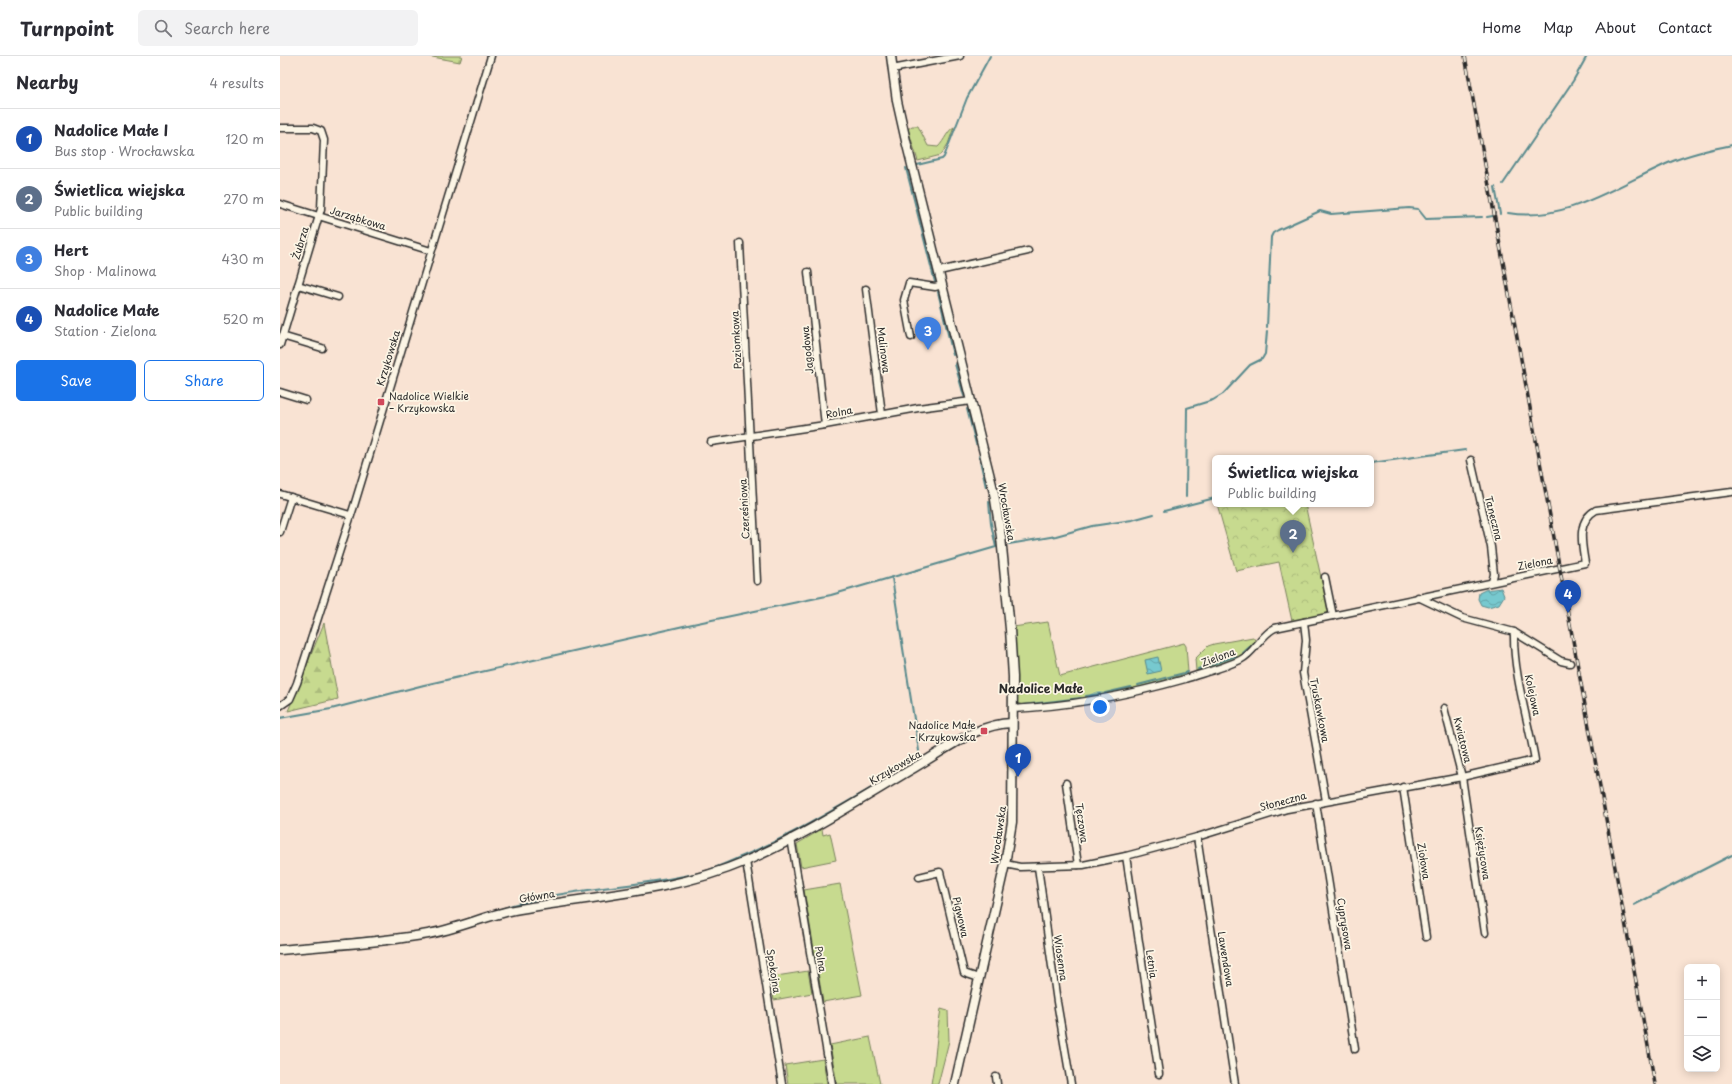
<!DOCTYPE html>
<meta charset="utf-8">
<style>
:root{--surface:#fff;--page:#f2f2f3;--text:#2b2b33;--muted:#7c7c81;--line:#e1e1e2;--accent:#1a73e8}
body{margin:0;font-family:"Playpen Sans",sans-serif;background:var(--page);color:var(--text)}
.controls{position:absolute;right:12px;bottom:12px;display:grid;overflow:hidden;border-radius:6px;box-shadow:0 2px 10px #0003}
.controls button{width:36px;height:36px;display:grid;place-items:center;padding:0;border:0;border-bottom:1px solid var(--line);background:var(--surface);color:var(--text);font:20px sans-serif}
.you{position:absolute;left:820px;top:651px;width:14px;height:14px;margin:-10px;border:3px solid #fff;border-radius:50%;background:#1a73e8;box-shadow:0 0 0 6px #1a73e833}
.badge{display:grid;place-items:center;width:26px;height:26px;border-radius:50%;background:var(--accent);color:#fff;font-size:13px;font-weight:700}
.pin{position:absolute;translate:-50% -33px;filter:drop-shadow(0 1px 2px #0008)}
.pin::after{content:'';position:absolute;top:21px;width:14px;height:12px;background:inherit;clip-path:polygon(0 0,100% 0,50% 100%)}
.popup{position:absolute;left:932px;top:399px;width:162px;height:52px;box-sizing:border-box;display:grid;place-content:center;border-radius:6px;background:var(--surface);filter:drop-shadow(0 1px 3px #0005);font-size:13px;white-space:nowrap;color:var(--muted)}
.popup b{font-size:15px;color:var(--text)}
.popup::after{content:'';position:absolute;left:50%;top:100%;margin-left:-8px;border:8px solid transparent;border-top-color:var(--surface)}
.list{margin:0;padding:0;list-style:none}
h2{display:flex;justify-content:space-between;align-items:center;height:52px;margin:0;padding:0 16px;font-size:17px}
h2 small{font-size:13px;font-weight:400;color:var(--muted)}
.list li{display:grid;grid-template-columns:26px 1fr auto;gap:12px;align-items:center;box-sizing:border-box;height:60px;padding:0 16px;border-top:1px solid var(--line)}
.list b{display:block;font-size:15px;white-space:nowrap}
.list p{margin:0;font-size:13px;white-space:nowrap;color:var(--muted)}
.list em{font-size:13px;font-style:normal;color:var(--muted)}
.actions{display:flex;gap:8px;padding:12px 16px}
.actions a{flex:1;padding:9px 0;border:1px solid var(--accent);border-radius:6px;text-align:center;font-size:14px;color:var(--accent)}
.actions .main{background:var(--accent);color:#fff}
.icon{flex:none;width:22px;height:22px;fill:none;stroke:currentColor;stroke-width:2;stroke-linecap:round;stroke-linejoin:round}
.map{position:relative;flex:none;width:1452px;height:1028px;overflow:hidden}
header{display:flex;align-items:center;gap:24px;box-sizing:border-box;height:56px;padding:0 20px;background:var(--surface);border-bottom:1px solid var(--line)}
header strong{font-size:19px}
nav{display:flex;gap:22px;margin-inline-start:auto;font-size:14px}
.search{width:280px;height:36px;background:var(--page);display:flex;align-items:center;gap:10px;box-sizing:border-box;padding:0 14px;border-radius:6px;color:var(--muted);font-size:15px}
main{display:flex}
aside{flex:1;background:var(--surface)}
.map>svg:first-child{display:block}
.grass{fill:#c7da8f;stroke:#79825d}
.forest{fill:url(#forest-firs);stroke:#79825d}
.cemetery{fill:url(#cemetery-stones);stroke:#79825d}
.park{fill:url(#park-crowns);stroke:#79825d}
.water{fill:url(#water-waves);stroke:#598a8d}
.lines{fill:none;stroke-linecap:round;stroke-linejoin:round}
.stream{stroke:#598a8d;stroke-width:2}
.street-casing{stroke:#2b2b2b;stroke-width:9}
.secondary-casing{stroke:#2b2b2b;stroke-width:11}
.street{stroke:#fcf5e5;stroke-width:6}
.secondary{stroke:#fcf5e5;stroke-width:8}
.rail-casing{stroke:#2b2b2b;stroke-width:3.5}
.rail{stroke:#fcf5e5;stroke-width:2;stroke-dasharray:6;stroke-linecap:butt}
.poi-dot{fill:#d1495b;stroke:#fcf5e5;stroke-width:1.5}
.labels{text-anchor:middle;stroke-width:3.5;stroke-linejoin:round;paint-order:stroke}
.street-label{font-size:10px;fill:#2b2b2b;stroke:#fcf5e5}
.poi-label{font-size:10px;fill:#2b2b2b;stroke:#fcf5e5;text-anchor:start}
.quarter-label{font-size:12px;font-weight:bold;fill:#2b2b2b;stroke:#fcf5e5}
</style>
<header>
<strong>Turnpoint</strong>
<div class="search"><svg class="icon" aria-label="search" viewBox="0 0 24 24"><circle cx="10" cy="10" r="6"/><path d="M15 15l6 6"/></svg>Search here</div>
<nav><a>Home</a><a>Map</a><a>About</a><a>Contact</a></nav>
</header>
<main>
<aside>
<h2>Nearby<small>4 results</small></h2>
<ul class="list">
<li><span class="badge" style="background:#1a4fb4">1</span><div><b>Nadolice Małe I</b><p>Bus stop · Wrocławska</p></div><em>120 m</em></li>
<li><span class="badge" style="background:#5c6f8a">2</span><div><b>Świetlica wiejska</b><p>Public building</p></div><em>270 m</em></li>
<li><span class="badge" style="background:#3f7fe0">3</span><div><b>Hert</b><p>Shop · Malinowa</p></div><em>430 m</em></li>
<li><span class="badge" style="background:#1a4fb4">4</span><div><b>Nadolice Małe</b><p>Station · Zielona</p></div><em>520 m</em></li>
</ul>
<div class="actions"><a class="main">Save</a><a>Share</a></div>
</aside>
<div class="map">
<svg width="1452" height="1028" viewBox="0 0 1452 1028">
<defs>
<pattern id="forest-firs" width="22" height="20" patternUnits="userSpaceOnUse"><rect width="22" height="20" fill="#c7da8f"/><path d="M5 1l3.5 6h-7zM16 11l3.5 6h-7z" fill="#abbb7c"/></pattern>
<pattern id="cemetery-stones" width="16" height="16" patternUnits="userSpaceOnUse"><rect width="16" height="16" fill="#c7da8f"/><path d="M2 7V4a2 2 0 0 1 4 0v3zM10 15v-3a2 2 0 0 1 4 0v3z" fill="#abbb7c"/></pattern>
<pattern id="park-crowns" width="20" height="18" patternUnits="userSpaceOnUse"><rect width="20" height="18" fill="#c7da8f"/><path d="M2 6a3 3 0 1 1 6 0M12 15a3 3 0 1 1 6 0" fill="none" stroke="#abbb7c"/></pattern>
<pattern id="water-waves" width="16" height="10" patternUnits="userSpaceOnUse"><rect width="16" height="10" fill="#77c9cf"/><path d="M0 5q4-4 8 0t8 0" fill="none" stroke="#62a3a8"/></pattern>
</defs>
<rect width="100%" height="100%" fill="#f9e3d3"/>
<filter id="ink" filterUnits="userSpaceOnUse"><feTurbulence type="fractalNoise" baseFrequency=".025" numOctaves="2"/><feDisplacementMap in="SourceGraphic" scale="8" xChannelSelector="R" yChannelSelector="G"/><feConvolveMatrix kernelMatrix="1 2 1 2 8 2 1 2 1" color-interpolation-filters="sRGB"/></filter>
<g filter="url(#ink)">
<g class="grass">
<path d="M632,70H638L648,90L658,91C665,84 667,75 674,71L668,88L661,99L638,105L628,73Z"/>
<path d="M768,566L780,620L904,587L906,590L908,616L906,618L853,633L802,643L745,650L735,646L733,571Z"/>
<path d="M973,581L976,586L975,588L964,599L954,603L916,615L915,603L928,590L934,588Z"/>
<path d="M542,773L543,779L550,777L556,804L521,811L517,788Z"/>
<path d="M560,828L582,939L543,946L524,834Z"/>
<path d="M528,915L532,937L494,944L490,921Z"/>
<path d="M661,953L668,955L669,985L658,1028H651C656,1003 656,978 661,953Z"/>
<path d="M590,981L600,1028H557L550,989Z"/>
<path d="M543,1003L547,1028H508L505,1009Z"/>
</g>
<path class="forest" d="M44,567L58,643L8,655Z"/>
<path class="cemetery" d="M147,0H182L180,6Z"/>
<path class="park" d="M937,448H1025L1049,558L1012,565L999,506L956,515Z"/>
<g class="water">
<path d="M1221,532L1224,540L1219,548L1208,551L1201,549L1198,543L1199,537L1205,534Z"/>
<path d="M878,601L881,615L868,618L865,604Z"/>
</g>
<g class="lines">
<g class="stream">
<path d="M637,109L662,103L664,101L687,42L710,0"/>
<path d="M626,112L655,226"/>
<path d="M1223,128L1293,25L1307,0"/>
<path d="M1215,131L1220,158"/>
<path d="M1228,157C1288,167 1340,127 1393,105C1413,97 1432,93 1452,89"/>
<path d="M1207,161L1213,160"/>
<path d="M658,236L673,299"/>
<path d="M987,271L991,181L993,177L998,174L1040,155L1051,158L1129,152L1138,153L1146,163L1202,161"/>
<path d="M675,308L684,340"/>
<path d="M687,353L696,388"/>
<path d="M699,400L706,431"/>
<path d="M1091,407L1185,394"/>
<path d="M906,441L907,352L933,344L943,338L970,309L982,303L985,298L987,275"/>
<path d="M884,455L935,442"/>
<path d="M729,488L776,480L812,470L852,464L874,458"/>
<path d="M612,522L639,695"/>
<path d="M1190,528L1204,525"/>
<path d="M963,597L974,587"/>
<path d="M918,613L956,600"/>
<path d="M858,629L908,616"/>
<path d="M825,637L851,631"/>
<path d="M806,640L820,638"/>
<path d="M742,649L801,642"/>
<path d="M0,662L51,653L144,629L408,569L551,539L716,491L711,468L709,446"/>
<path d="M1354,849L1452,799"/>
<path d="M212,856C278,831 354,833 423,816C439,811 455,803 470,797C522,774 570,744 619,716"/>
<path d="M0,890L125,878"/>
</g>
<g class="street-casing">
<g id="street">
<path d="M612,13L680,0"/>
<path d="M0,72H33L41,75L44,84L41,153L0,289"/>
<path d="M0,148L151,195"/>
<path d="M460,187L477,525"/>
<path d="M659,215L748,195"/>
<path d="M528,216L545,369"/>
<path d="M18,229L58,241"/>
<path d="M586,233L602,358"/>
<path d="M2,280L42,292"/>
<path d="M631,281L624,244L629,227L655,231L662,229"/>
<path d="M0,336L26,344"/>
<path d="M431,386L545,369L638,352L691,345"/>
<path d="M1191,404L1211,491L1214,518L1212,526"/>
<path d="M0,438L70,459"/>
<path d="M0,476L11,441"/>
<path d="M1045,521L1053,560"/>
<path d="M1138,541L1182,562L1234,576L1281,605L1290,607"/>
<path d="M1024,566L1026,584L1023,617L1046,745"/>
<path d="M0,650L10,643L17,627L74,450L211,0"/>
<path d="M1164,652L1182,721L1205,877"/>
<path d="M732,653C790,650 849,639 905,623C923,617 943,612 960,604C975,597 980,579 995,572L1305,507C1302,488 1296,465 1316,454L1452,436"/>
<path d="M786,727L798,809"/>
<path d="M1123,731L1146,881"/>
<path d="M1036,747L1075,993"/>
<path d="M917,781L955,1028"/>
<path d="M511,782L552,1028"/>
<path d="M846,800L879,1018"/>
<path d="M466,805L502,1028"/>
<path d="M725,808L740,811L803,809L846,800L917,781L1007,753L1182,721L1255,704C1248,663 1233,618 1234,576"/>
<path d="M758,811L777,946L791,1028"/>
<path d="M639,821L660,816L684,917L699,922"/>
<path d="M716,1021L717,1028"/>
</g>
</g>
<g class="secondary-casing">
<g id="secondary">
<path d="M611,0L617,45L626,85L714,437L721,481L730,573L733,621L732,766L725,808L675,1028"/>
<path d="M0,894C49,889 99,887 148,878C177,873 205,860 234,854C311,840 394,836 466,805C526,779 581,743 637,710C667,693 696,668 732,667"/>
</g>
</g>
<use href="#street" class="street"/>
<use href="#secondary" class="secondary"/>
<g class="rail-casing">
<path id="rail" d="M1185,0L1375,1028"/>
</g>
<use href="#rail" class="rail"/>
</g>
</g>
<g class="poi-dot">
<rect x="97" y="342" width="8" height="8" rx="2"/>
<rect x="700" y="671" width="8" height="8" rx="2"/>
</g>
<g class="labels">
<g class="street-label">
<text transform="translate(78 162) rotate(17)" y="4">Jarząbkowa</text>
<text transform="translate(20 187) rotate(-73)" y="4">Żubrza</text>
<text transform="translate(456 284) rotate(-93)" y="4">Poziomkowa</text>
<text transform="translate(527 294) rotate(-96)" y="4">Jagodowa</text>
<text transform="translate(604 294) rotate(83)" y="4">Malinowa</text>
<text transform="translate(108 302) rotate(-73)" y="4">Krzykowska</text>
<text transform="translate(559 356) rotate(-11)" y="4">Rolna</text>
<text transform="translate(464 453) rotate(-93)" y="4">Czereśniowa</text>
<text transform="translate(727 456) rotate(80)" y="4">Wrocławska</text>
<text transform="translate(1214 462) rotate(76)" y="4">Taneczna</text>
<text transform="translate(1255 507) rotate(-11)" y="4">Zielona</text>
<text transform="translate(938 601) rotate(-20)" y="4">Zielona</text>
<text transform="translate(1253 639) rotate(78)" y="4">Kolejowa</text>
<text transform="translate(1040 654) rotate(79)" y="4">Truskawkowa</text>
<text transform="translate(1183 684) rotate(76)" y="4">Kwiatowa</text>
<text transform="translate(615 711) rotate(-30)" y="4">Krzykowska</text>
<text transform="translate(1003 745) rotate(-15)" y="4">Słoneczna</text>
<text transform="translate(802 767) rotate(82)" y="4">Tęczowa</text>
<text transform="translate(718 779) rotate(-82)" y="4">Wrocławska</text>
<text transform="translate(1203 797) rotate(81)" y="4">Księżycowa</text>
<text transform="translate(1144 805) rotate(81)" y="4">Ziołowa</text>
<text transform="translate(257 840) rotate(-9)" y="4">Główna</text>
<text transform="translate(681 861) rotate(77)" y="4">Pigwowa</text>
<text transform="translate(1065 868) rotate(81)" y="4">Cyprysowa</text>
<text transform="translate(781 902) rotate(82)" y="4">Wiosenna</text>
<text transform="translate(541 903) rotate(80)" y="4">Polna</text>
<text transform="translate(946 903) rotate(81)" y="4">Lawendowa</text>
<text transform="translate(872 908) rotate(82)" y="4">Letnia</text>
<text transform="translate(494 915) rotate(81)" y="4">Spokojna</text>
</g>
<g class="poi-label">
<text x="109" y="344">Nadolice Wielkie<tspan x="109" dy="12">– Krzykowska</tspan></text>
<text x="696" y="673" text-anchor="end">Nadolice Małe<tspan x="696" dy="12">– Krzykowska</tspan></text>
</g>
<g class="quarter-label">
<text x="761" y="637">Nadolice Małe</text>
</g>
</g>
</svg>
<div class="controls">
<button>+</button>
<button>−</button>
<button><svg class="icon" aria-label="layers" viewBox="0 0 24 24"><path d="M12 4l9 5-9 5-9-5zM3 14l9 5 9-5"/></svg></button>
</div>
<div class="you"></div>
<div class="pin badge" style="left:738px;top:721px;background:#1a4fb4">1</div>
<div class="pin badge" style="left:1013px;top:497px;background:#5c6f8a">2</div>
<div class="popup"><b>Świetlica wiejska</b>Public building</div>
<div class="pin badge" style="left:648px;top:294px;background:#3f7fe0">3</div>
<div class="pin badge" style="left:1288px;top:557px;background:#1a4fb4">4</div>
</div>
</main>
